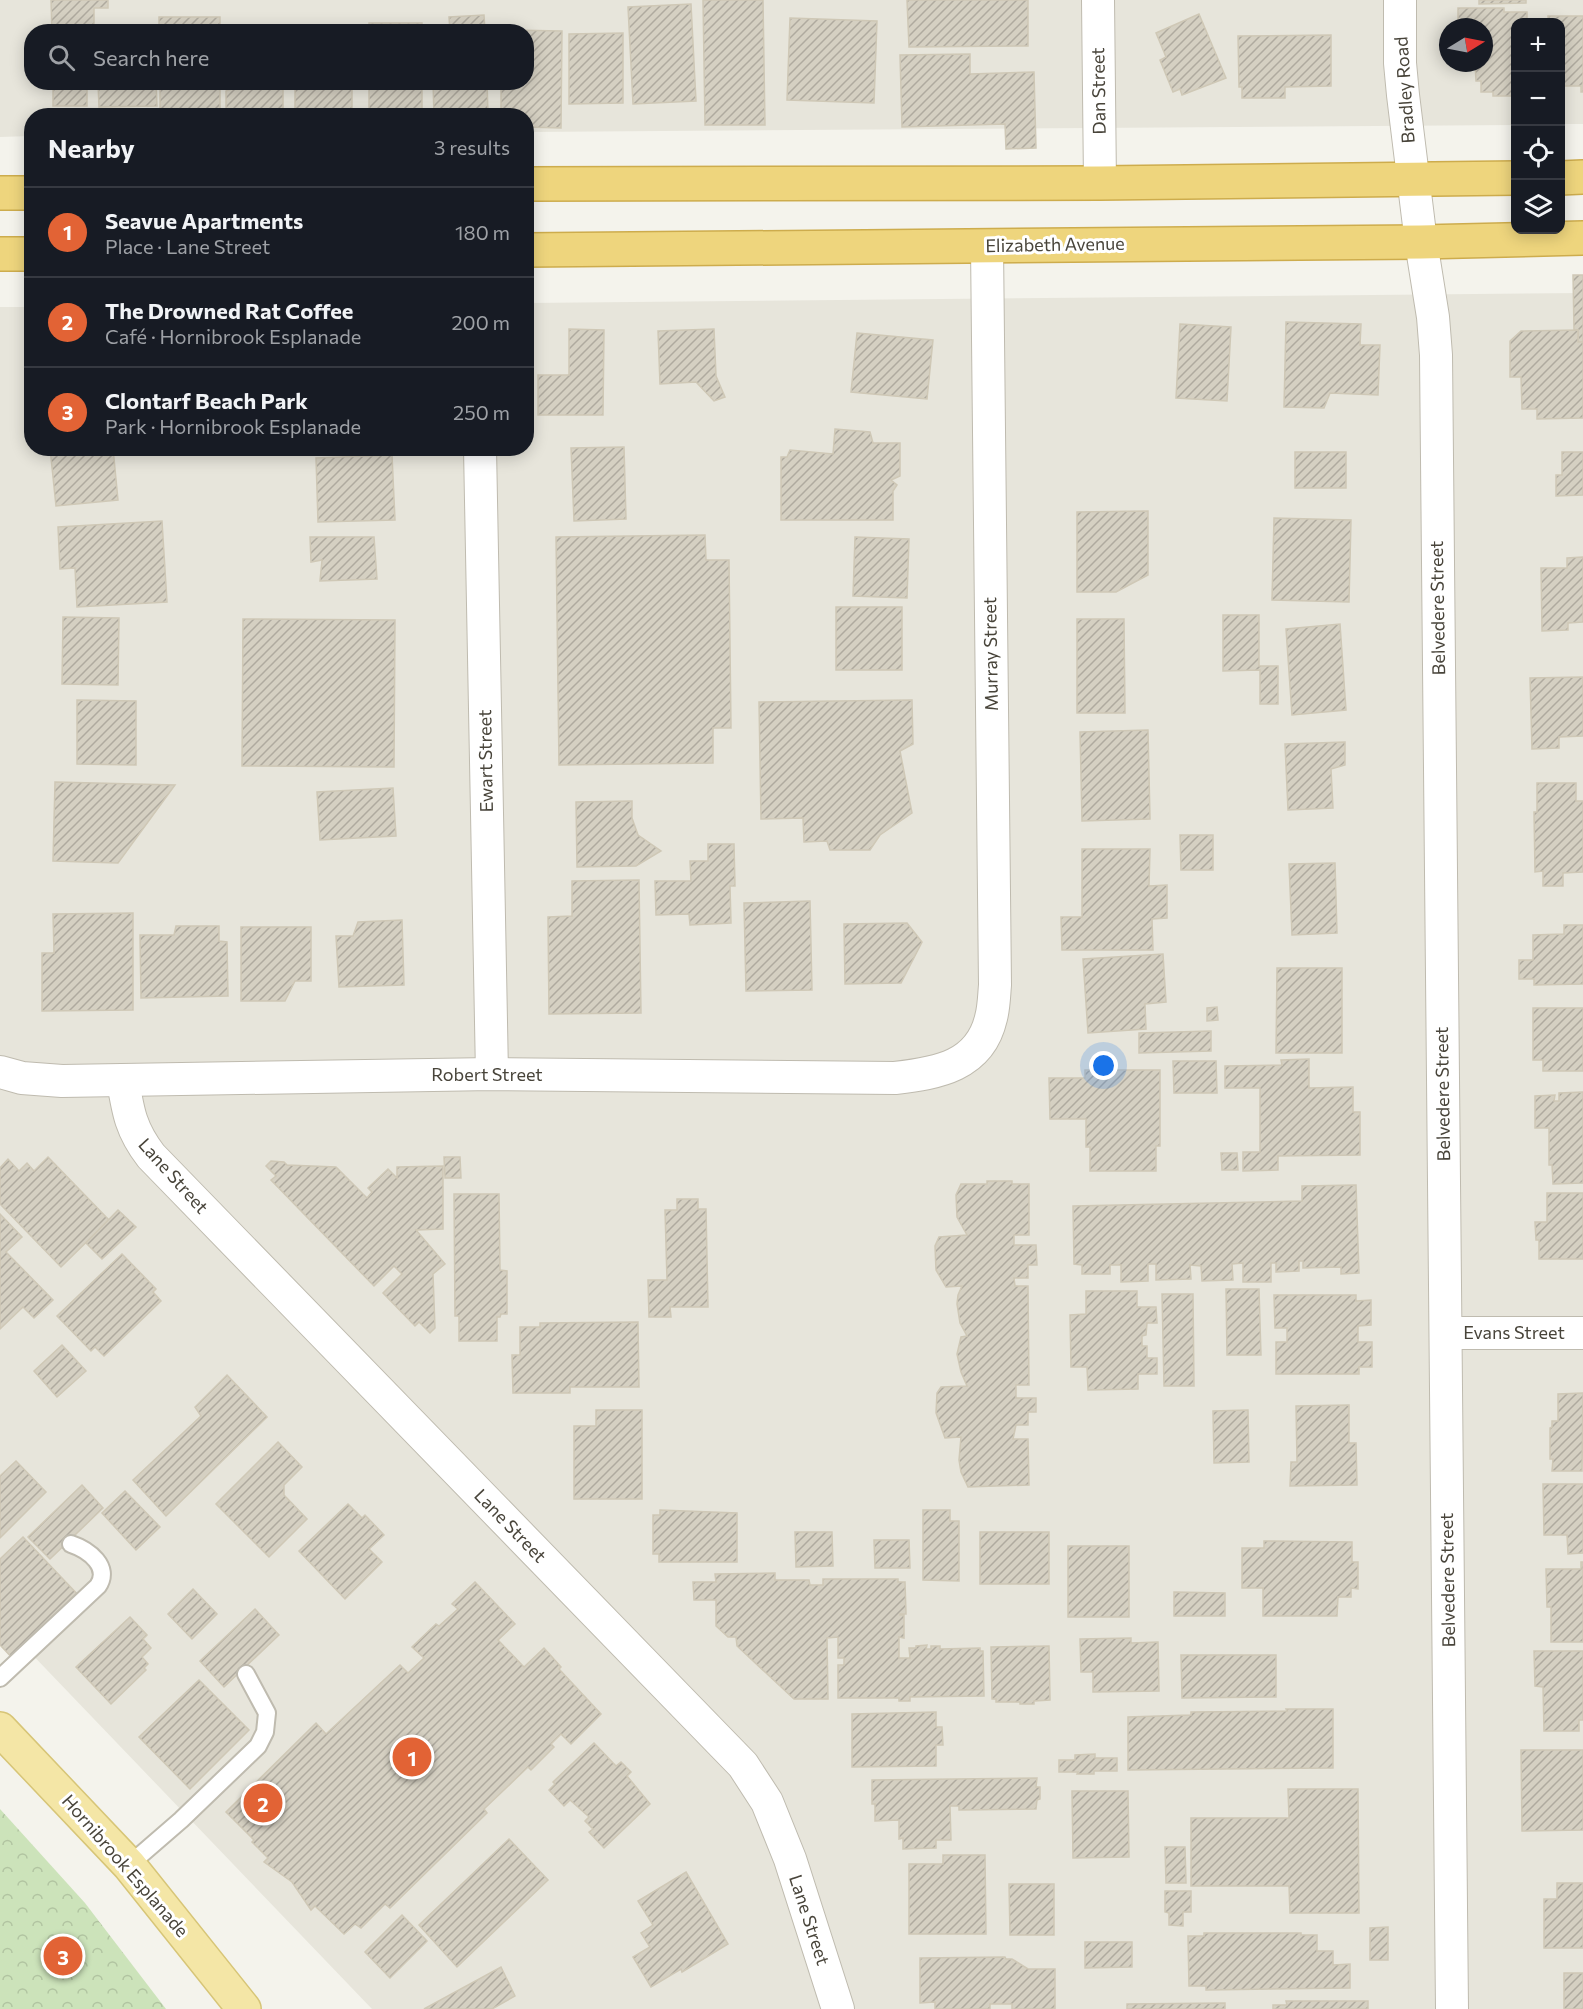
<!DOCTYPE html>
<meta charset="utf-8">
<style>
:root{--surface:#171b24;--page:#20242c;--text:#f1f3f6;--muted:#9ea1a6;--line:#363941;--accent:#e26335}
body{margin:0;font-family:Commissioner,sans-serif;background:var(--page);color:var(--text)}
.controls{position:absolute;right:18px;top:18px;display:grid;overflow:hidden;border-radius:12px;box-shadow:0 3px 15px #0003}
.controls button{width:54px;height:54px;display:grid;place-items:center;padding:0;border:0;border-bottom:2px solid var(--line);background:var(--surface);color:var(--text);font:30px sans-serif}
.compass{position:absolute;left:1439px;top:18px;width:54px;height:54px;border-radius:50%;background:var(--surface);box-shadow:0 3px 15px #0003;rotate:80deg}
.you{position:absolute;left:1104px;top:1066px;width:21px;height:21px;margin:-15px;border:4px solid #fff;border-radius:50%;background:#1a73e8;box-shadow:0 0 0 9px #1a73e833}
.badge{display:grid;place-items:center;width:39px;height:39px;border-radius:50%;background:var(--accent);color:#fff;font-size:20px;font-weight:700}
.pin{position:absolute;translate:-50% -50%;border:3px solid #fff;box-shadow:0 2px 6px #0006}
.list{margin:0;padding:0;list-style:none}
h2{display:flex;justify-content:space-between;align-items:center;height:78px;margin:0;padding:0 24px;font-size:26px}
h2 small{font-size:20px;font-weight:400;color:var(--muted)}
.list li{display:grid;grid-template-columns:39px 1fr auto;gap:18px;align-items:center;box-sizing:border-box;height:90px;padding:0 24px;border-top:2px solid var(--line)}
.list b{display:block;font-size:22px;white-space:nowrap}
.list p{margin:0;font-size:20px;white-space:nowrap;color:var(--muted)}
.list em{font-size:20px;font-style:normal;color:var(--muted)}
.icon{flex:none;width:33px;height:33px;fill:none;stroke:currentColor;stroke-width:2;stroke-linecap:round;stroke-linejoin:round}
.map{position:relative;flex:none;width:1583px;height:2009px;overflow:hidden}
.search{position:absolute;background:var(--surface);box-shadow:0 3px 15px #0003;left:24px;top:24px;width:510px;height:66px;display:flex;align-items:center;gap:15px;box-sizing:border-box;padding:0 21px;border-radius:24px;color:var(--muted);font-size:22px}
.panel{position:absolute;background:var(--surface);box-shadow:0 3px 15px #0003;left:24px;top:108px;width:510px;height:348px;border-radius:24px}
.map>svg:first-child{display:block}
.residential{fill:#e7e5db;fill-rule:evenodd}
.forest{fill:url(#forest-crowns)}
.building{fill:url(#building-hatch);stroke:#cfc8b6;stroke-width:1.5}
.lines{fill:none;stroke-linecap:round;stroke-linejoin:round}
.lane-casing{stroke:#bfbbaf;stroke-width:20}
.street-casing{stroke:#bfbbaf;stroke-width:34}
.primary-casing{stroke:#d7c577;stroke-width:36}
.highway-casing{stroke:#cdac4d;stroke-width:36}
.lane{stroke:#fff;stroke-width:16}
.street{stroke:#fff;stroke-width:32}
.primary{stroke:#f4e6a6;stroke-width:33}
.highway{stroke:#eed57d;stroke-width:33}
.labels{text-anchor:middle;stroke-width:6;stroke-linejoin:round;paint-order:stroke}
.street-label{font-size:18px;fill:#48443a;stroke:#fff}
</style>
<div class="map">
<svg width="1583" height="2009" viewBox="0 0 1583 2009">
<defs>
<pattern id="forest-crowns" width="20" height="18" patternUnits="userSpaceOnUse" patternTransform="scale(1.5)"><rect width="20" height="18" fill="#cce3ba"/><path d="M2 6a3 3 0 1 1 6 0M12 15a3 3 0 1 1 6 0" fill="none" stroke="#b1c4a1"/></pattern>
<pattern id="building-hatch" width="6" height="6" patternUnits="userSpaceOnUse" patternTransform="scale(1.5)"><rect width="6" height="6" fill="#d5d0c2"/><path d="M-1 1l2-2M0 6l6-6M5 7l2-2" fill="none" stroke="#afaa9f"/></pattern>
</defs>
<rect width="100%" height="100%" fill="#f4f3ec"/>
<g class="residential">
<path d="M0,0H1583V124H1561L1560,22H1516L1515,125L527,132L526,116H32L31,136L0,137ZM1448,27H1484V63H1448ZM32,32H526V82H32Z"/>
<path d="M1583,293V2009H372L0,1621V307H31L32,448H526L527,303Z"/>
</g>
<path class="forest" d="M0,1809L85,1903L166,2009H0Z"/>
<g class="building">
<path d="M51,0H108V8H94V31L108,32H52Z"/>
<path d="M703,0H763L765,125H705Z"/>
<path d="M907,0H1028V46L909,47Z"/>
<path d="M1479,0H1526V3L1479,4Z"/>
<path d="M691,4L696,101L633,104L628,7Z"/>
<path d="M1458,8H1504V12H1527V22H1516V96H1493V92H1481V81H1476L1475,63H1484V27H1458Z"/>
<path d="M1199,14L1226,78L1182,95L1180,89L1173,92L1160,60L1166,57L1156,33Z"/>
<path d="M484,15L485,32H450L449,17Z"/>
<path d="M1548,16H1583V92H1581V86H1560V22H1548Z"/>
<rect x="159" y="17" width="61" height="15"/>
<path d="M790,18L877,21L874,103L787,100Z"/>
<rect x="369" y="23" width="53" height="9"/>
<path d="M502,30L562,31L561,128L526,127V116H501V82H526V32Z"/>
<path d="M623,33V103L569,104V34Z"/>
<path d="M1331,35V86L1285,87V98H1242V87H1239L1238,36Z"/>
<path d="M970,54V74L1034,72L1036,148L1006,149L1005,124L902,127L900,55Z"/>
<rect x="53" y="82" width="34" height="24"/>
<path d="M98,82H156L157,106L99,107Z"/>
<rect x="160" y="82" width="60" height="34"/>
<path d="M235,82H283V116H226V91L235,88Z"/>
<rect x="295" y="82" width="57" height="34"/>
<rect x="369" y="82" width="53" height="34"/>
<path d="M433,82H487L488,114L434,116Z"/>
<path d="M1573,275H1583V342H1578V330H1574Z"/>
<path d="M1286,322L1361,324L1360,345H1380L1378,395L1330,393L1324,408L1284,407Z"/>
<path d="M1180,324L1231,327L1227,401L1176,398Z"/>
<path d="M569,329L604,330L603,415H538V375H569Z"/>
<path d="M714,329L716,376L725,397L714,401L696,382L660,384L658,331Z"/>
<path d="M1578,330V342H1583V418L1537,419V409H1522L1521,377H1510V341L1521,331Z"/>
<path d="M857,333L933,340L927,399L851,392Z"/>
<path d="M835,429L870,432L873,443H900V476L891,480L897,485L893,491V520H781V457H787L790,450L833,454Z"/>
<path d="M624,447L626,519L574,521L571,448Z"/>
<path d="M50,448H113L118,500L56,506Z"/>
<rect x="1295" y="452" width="51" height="36"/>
<path d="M1562,452H1583V495L1556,496V475H1562Z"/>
<path d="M392,455L395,520L318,522L316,458Z"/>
<path d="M1148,511V575L1116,592H1077V512Z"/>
<path d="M1274,518L1351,520L1349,602L1272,600Z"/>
<path d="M162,521L167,602L77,607L75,568L60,569L58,527Z"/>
<path d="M705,535L706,560H729L731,728H713V763L559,765L556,537Z"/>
<path d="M310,537H374L377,579L320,581L322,560L311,562Z"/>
<path d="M855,537L909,539L907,598L853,596Z"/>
<path d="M1583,557V622L1568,623V630L1542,631L1541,568H1567V558Z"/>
<rect x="836" y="607" width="66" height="63"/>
<path d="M1223,615H1259V666H1278V704H1260V670L1223,671Z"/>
<path d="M63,617L119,618L118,685L62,684Z"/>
<path d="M243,619L395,620L394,767L242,766Z"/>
<path d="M1077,619H1124L1125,713H1077Z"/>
<path d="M1340,624L1346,710L1292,715L1286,629Z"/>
<path d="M1583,677V736L1559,737V748L1532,749L1530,678Z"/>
<path d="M77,700L136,701V765L77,764Z"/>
<path d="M912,700L913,744L900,751L912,813L880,835L870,850H830L827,841L804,842L803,818L761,819L759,702Z"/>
<path d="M1148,730L1150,819L1082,821L1080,732Z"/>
<path d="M1345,742V765L1331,769L1333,808L1288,810L1285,744Z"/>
<path d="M55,782L175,785L118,863L53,861Z"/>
<path d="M1537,783H1576V801H1583V872L1563,873V886H1543V871L1535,872L1534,812H1537Z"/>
<path d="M393,788L396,836L320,840L317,792Z"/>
<path d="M632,801V818L638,835L661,851L636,866L577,867L576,802Z"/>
<path d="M1180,835H1213V870H1181Z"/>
<path d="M708,844H734L735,886H730L731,923L690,925L689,914L656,915L655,881H691L690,861H708Z"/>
<path d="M1082,849H1150L1149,886L1167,885V918L1152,919L1153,950H1062L1061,917H1082Z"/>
<path d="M1335,863L1337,933L1292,935L1289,864Z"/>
<path d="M639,880L641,1013L549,1014L548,917L572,916V881Z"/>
<path d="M810,901L812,990L746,991L744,903Z"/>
<path d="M133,913V1010L42,1011V953H54L53,914Z"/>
<path d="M402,920L404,985L339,987L336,936H353L358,922Z"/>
<path d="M907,923L922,942L901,983L845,984L844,924Z"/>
<path d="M1564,925H1583V984L1534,985V979H1519V960H1533V935L1564,934Z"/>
<path d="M176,926H219V941L227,942L228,996L141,998L140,935H174Z"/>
<path d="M241,927H311V981H295L285,1001H241Z"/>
<path d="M1163,954L1166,1002L1145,1004L1146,1029L1088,1033L1083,959Z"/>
<path d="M1277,968H1342V1053H1276Z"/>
<path d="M1217,1007L1218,1020L1207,1021V1008Z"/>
<path d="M1533,1008H1583V1071H1543V1060H1533Z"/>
<path d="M1211,1031V1051L1139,1053V1033Z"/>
<path d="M1309,1059V1088L1353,1087V1112H1360V1155L1278,1156V1170L1243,1171V1152H1260V1088H1225V1066L1282,1065L1281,1060Z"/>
<path d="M1173,1061H1216L1217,1093H1174Z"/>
<path d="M1085,1070H1160V1146H1156V1171H1090V1147H1086V1119H1050L1049,1078H1085Z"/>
<path d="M1583,1092V1183L1553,1184L1552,1165H1549V1128H1535V1096L1555,1095L1554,1101H1559V1093Z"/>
<path d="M1221,1153H1237L1238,1170H1222Z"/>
<path d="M48,1157L109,1220L61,1267L0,1204V1168L8,1159L19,1171L27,1163L34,1171Z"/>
<path d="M444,1157H460L461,1178H445Z"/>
<path d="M271,1161L284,1162L287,1165L336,1167L367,1198L372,1192L368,1188L388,1169L397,1178V1167L443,1166V1229L416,1230L445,1264L433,1274L435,1328L430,1333L419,1322L415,1326L383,1293L402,1274L394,1266L374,1286L271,1180L276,1176L266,1166Z"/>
<path d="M987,1181H1012V1184H1029V1235H1014V1245H1036L1037,1265H1028V1278H1014L1015,1286H1028L1029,1385H1016V1398H1036V1412H1028V1425H1016L1013,1439H1028L1029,1485L968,1487L961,1472L959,1460L961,1437L945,1438L936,1413L937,1393L941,1387L967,1386L961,1372L957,1354L961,1337L967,1336L960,1323L957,1304L958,1295L962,1286L946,1287L936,1270L935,1246L939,1237L967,1235L957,1217L956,1195L961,1184H987Z"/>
<path d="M1356,1185L1359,1273L1341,1274V1267L1303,1268V1261H1299V1271L1276,1272V1263H1271V1282H1243V1263L1232,1264L1233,1280L1202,1281L1201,1266L1190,1265L1191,1279L1156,1280V1264H1148V1281L1121,1282V1265H1110V1274H1082V1265L1074,1264L1073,1206L1302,1201V1186Z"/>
<path d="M1547,1193H1583V1259H1539V1240H1536L1535,1222H1547Z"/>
<path d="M454,1194H499L500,1270L507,1271V1314H501L500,1317H497V1341H459V1316H455Z"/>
<path d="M677,1199H698V1209H706L708,1307H670L671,1317H649L648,1280H667L665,1210H677Z"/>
<path d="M118,1210L136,1227L102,1259L86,1243Z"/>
<path d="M0,1214L22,1237L6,1252L53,1300L34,1318L23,1307L0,1329Z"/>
<path d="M122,1254L156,1289L153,1292L161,1301L104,1356L95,1347L91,1351L57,1316Z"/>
<path d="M1226,1289H1259L1261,1355H1227Z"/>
<path d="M1086,1291H1137V1307H1156L1157,1323H1147L1146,1335L1142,1336V1346H1147V1358H1157V1374H1138V1389L1088,1390L1087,1367H1071L1070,1315L1086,1314Z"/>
<path d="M1162,1294H1193L1194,1386H1164Z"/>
<path d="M1274,1295H1356V1301L1371,1300V1325L1358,1326V1342H1372V1367H1359V1374H1276V1342H1287V1328H1275Z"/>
<path d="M638,1322L639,1387H570V1393H513L512,1355H520V1327H540V1323Z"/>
<path d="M62,1345L86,1371L57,1397L34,1371Z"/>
<path d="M227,1375L267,1417L166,1516L133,1480L201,1416L195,1407Z"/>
<path d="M1583,1393L1582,1471H1552L1553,1459H1550V1428L1552,1427V1421H1558V1394Z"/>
<path d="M1349,1405V1443H1356L1357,1485L1290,1486L1291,1462H1297L1296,1406Z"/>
<path d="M596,1410H642V1499H574V1426H596Z"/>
<path d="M1248,1410L1249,1462L1214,1463L1213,1411Z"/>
<path d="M278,1442L302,1467L284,1485V1495L307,1519L269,1557L216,1504Z"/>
<path d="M16,1461L46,1492L0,1538V1476Z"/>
<path d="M1543,1484H1583V1553L1568,1554L1567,1535H1544Z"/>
<path d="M82,1485L103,1508L50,1559L28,1537Z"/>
<path d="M125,1491L160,1527L136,1550L102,1513Z"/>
<path d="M348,1504L362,1518L365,1515L384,1535L369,1549L382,1562L345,1599L299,1551Z"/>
<path d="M660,1510L737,1513V1562H659V1554H653V1515H660Z"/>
<path d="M923,1510H950V1521H959V1581L923,1580Z"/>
<path d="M795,1532H832L833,1566L796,1567Z"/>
<rect x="980" y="1532" width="69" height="52"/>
<path d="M23,1537L81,1598L15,1661L0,1645V1559Z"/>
<path d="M874,1540H909L910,1568H875Z"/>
<path d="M1264,1541L1352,1542V1562H1358V1589L1351,1588V1597H1338L1337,1616H1263V1588H1242V1548H1264Z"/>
<rect x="1068" y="1546" width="61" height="71"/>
<path d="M1581,1562H1583V1642H1551V1607H1547L1546,1569H1581Z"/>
<path d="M775,1573V1580H809L810,1585H823V1579H898V1582H905L906,1614H900V1615H904V1638L899,1637V1658H910L909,1648H916V1646L927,1645L926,1649H931V1646H940V1649L980,1648V1651H983L984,1696L910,1697V1701H899V1698H838V1665H844V1658H838V1637L827,1638L828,1699H794L737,1646L736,1637H728L716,1626V1600H694L693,1582H716L715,1574Z"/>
<path d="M475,1582L515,1624L498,1640L524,1667L544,1648L561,1667L559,1669L601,1714L571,1744L561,1734L551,1744L554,1747L531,1770L528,1767L484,1809L487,1813L390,1908L385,1904L361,1928L355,1924L344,1934L315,1906L311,1910L292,1882L264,1862L268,1858L252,1842L254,1840L226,1812L316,1723L326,1734L400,1665L408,1673L424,1658L412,1647L436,1624L439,1626L458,1609L452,1604Z"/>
<path d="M193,1589L217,1614L192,1639L168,1614Z"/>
<path d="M1174,1592L1225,1593V1616H1174Z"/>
<path d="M255,1609L279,1635L224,1687L200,1661Z"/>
<path d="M130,1617L147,1635L143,1639L151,1648L142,1657L148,1664L144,1668L146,1670L111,1704L76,1667Z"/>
<path d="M1131,1638V1643L1158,1642L1159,1691L1093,1692V1672H1081L1080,1639Z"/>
<path d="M1049,1646L1050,1700L1034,1701V1704H1020V1702H996V1699H992L991,1647Z"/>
<path d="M1534,1651H1583V1720H1579V1731H1544L1543,1687L1535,1686Z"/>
<path d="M1181,1655H1276V1697L1182,1698Z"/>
<path d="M199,1680L249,1730L190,1789L139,1737Z"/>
<path d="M1286,1709H1333V1768L1128,1770V1717L1191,1715V1712L1287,1711Z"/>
<path d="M936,1712V1727H942L943,1745H936V1766L852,1767V1714Z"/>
<path d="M594,1743L616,1766L621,1762L631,1772L627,1776L650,1804L604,1848L589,1832L593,1829L585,1821L589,1817L588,1816L570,1800L564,1806L549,1790L555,1784L553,1782Z"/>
<path d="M1521,1750H1583V1830L1522,1831Z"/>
<path d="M1095,1754V1758H1117V1771H1094V1774H1077L1078,1772H1059V1760H1075V1755Z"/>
<path d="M1037,1778L1036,1787H1040V1799L1037,1800L1036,1809L959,1810V1806H950L951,1840H936V1848L903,1849V1838L899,1839V1820L875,1821V1804H872V1780Z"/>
<path d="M1288,1789H1358L1359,1913H1290L1289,1886H1191V1818H1289Z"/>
<path d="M1072,1791H1128L1129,1857L1073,1858Z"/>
<path d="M509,1839L548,1880L457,1967L419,1925Z"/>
<path d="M1165,1847H1185L1186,1883H1166Z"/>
<path d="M943,1855H985L986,1934H909V1864H943Z"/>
<path d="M686,1872L728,1944L682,1972L681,1969L651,1987L633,1957L650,1947L641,1933L653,1925L638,1901Z"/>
<path d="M1557,1883H1583V1948H1544V1899H1557Z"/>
<path d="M1009,1884H1054V1935H1010Z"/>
<path d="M1165,1891H1191V1912H1183V1926L1169,1925V1913L1165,1912Z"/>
<path d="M402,1915L427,1941L390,1978L365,1952Z"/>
<path d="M1388,1927V1960H1370V1928Z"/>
<path d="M1204,1933H1301V1935H1317V1951H1333V1965L1350,1964V1988L1206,1990V1986H1189L1188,1936H1204Z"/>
<path d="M1085,1942H1132V1967L1085,1968Z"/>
<path d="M1005,1957L1006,1959H1012L1028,1969H1055V2009H1012V2004H990V2009H935V2002L920,2003V1958Z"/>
<path d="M501,1967L515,1996L492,2009H424Z"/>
<rect x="1564" y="1973" width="19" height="36"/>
<path d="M1286,2001H1368V2009H1273V2005H1287Z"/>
<path d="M1225,2003V2009H1127V2004Z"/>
</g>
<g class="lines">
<g class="lane-casing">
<g id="lane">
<path d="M0,1678L98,1586C111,1567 89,1550 71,1544"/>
<path d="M129,1865L181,1820L258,1746L265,1732L267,1713L246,1674"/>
</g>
</g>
<g class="street-casing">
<g id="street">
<path d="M1098,0L1100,183"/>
<path d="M1400,0V63L1403,95L1421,242L1433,317L1436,355L1452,2009"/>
<path d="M480,448L492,1074"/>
<path d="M0,1072L22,1078L62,1081L492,1074L895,1078C938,1073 980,1066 991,1018C994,1007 994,996 995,985L987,246"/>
<path d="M123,1081C128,1112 131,1130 151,1156L743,1765L767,1802L790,1859L838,2009"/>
<path d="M1446,1333H1583"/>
</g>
</g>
<g class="primary-casing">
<path id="primary" d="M0,1729L129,1865L244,2009"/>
</g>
<g class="highway-casing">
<g id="highway">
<path d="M1560,178L1583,177"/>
<path d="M526,184L1100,183L1516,178"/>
<path d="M0,193H32"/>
<path d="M526,250L1421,242L1583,238"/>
<path d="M0,254H32"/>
</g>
</g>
<use href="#lane" class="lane"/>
<use href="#street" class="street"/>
<use href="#primary" class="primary"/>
<use href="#highway" class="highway"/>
</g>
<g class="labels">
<g class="street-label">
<text transform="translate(1405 90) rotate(-94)" y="6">Bradley Road</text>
<text transform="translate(1099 91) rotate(-91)" y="6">Dan Street</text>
<text transform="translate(1055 245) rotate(-1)" y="6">Elizabeth Avenue</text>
<text transform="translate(1438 608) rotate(-91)" y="6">Belvedere Street</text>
<text transform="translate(991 654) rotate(-91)" y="6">Murray Street</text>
<text transform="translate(486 761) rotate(-91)" y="6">Ewart Street</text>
<text x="487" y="1081">Robert Street</text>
<text transform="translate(1443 1094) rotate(-91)" y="6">Belvedere Street</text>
<text transform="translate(173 1176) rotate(48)" y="6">Lane Street</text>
<text x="1514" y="1339">Evans Street</text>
<text transform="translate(510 1526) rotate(46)" y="6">Lane Street</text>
<text transform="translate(1448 1580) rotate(-91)" y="6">Belvedere Street</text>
<text transform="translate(125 1866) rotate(49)" y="6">Hornibrook Esplanade</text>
<text transform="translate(809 1920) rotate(72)" y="6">Lane Street</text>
</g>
</g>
</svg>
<div class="controls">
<button>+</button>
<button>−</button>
<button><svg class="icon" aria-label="locate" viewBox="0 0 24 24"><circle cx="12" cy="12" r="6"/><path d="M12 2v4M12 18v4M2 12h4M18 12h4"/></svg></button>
<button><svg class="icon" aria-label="layers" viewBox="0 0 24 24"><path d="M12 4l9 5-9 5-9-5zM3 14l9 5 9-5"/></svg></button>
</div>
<svg class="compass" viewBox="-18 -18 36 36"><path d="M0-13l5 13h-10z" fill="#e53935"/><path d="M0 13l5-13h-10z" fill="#9ea1a6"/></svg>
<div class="you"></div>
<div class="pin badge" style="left:412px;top:1757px">1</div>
<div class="pin badge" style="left:263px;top:1803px">2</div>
<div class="pin badge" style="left:63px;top:1956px">3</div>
<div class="search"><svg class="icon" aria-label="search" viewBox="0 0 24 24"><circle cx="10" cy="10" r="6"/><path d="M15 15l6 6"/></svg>Search here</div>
<section class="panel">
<h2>Nearby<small>3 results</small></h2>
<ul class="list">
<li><span class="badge">1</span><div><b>Seavue Apartments</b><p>Place · Lane Street</p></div><em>180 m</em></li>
<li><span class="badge">2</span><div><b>The Drowned Rat Coffee</b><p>Café · Hornibrook Esplanade</p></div><em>200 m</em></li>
<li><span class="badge">3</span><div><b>Clontarf Beach Park</b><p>Park · Hornibrook Esplanade</p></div><em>250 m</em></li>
</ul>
</section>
</div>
